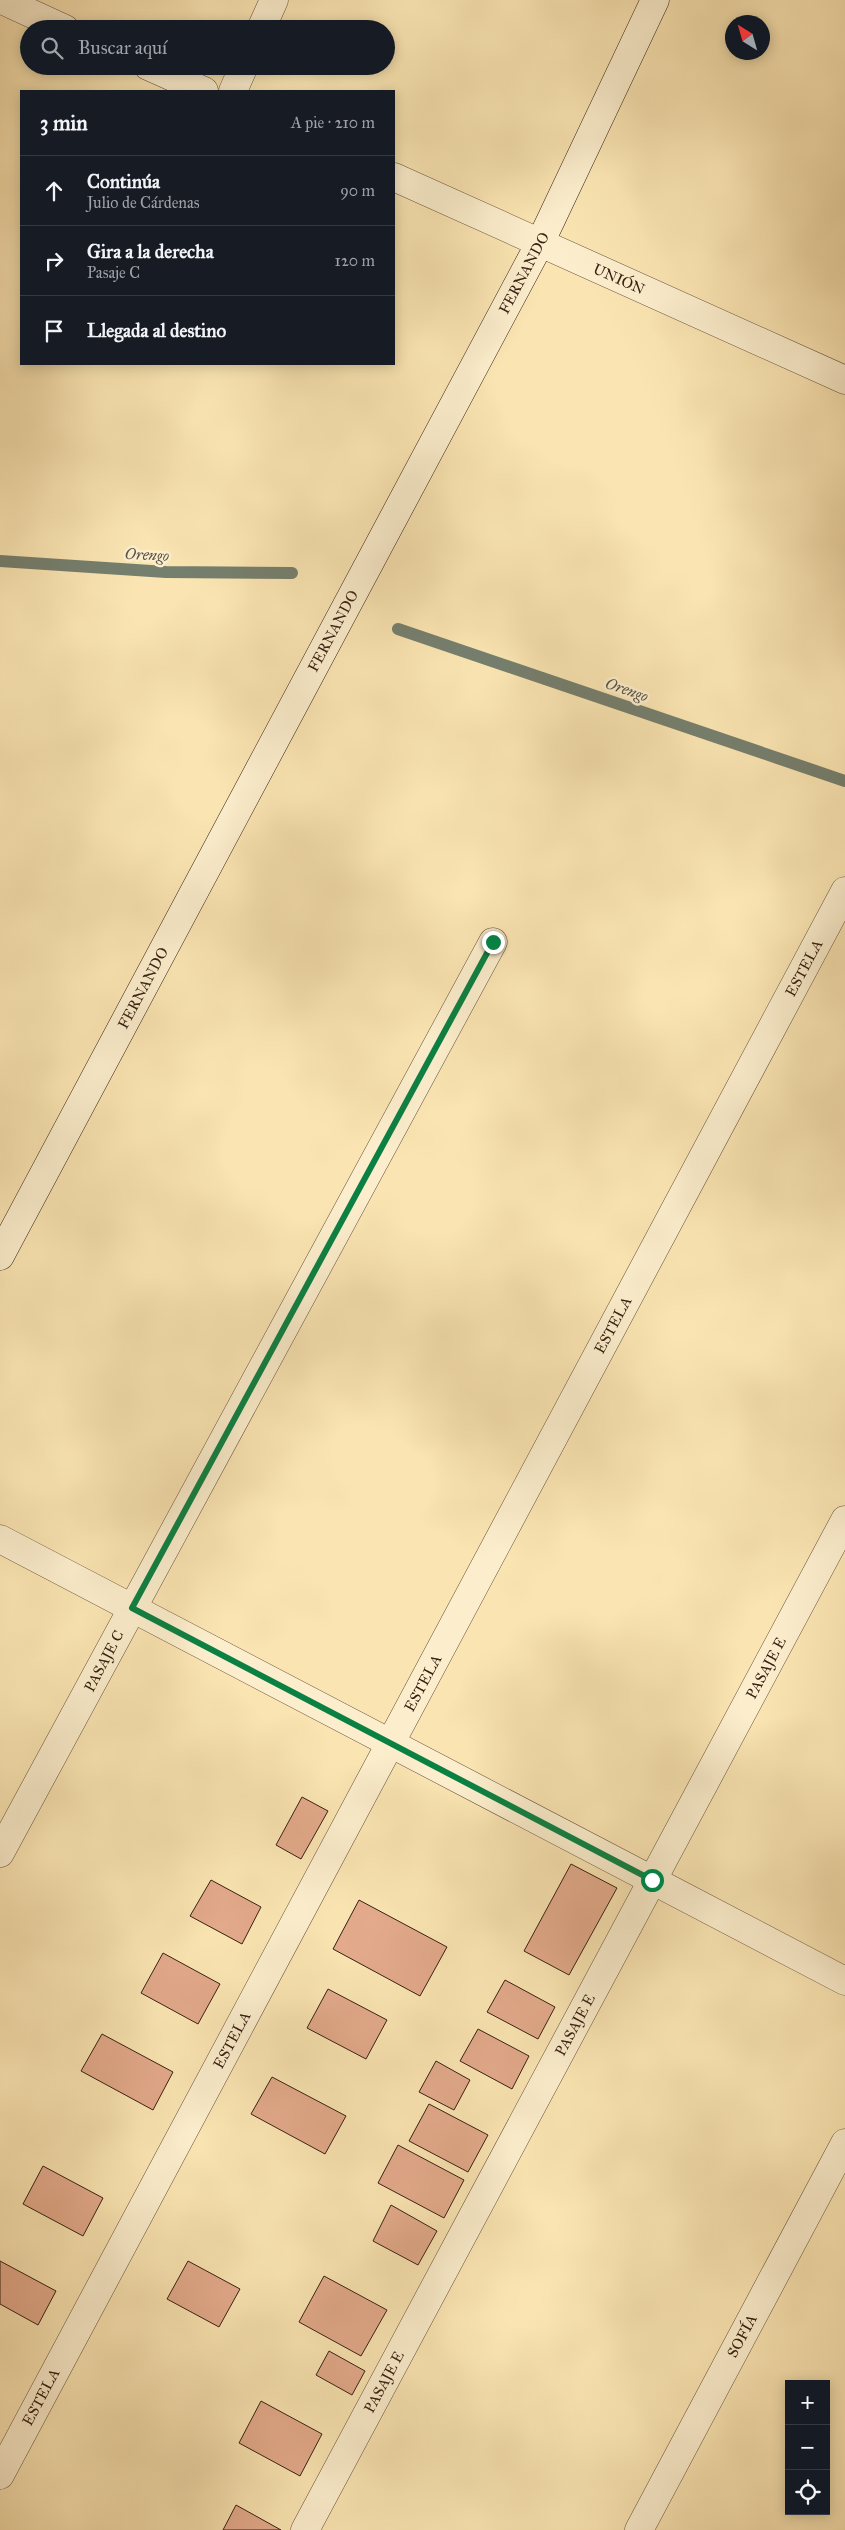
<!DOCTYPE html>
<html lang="es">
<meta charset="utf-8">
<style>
:root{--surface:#171b24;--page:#242831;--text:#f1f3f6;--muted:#9ea1a6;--line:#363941}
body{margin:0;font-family:"IM FELL Great Primer",serif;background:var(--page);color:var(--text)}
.controls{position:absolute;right:15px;bottom:15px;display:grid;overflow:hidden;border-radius:0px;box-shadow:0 2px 12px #0003}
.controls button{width:45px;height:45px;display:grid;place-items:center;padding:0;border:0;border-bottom:1px solid var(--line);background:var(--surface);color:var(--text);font:25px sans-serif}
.compass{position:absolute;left:725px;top:15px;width:45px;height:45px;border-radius:50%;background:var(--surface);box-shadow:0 2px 12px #0003;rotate:323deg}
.stop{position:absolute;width:15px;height:15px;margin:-11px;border:4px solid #0b8043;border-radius:50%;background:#fff}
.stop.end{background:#0b8043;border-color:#fff;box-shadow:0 1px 5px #0008}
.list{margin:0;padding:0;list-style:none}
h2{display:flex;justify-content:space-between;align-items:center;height:65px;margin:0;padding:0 20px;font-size:21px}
h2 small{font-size:16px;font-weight:400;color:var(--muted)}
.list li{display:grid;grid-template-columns:32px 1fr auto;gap:15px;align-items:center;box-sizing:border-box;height:70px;padding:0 20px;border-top:1px solid var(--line)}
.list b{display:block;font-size:19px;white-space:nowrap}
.list p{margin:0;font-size:16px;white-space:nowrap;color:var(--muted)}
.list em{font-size:16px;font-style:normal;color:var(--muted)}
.icon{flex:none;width:28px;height:28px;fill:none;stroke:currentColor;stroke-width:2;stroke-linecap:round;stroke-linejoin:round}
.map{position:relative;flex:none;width:845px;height:2530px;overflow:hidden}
.search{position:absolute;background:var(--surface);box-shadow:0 2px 12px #0003;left:20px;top:20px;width:375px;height:55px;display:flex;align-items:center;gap:12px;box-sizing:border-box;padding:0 18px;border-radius:28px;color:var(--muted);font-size:19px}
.panel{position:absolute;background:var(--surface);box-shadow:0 2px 12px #0003;left:20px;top:90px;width:375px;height:275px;border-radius:0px}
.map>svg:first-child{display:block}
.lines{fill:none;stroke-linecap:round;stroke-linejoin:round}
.stream{stroke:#757f6e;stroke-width:12}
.building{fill:#e3aa8b;stroke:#372013}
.street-casing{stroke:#68513b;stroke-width:29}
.secondary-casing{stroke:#372013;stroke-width:29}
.street{stroke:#fceecd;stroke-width:28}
.secondary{stroke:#fceecd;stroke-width:28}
.route{stroke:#0b8043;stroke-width:6}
.labels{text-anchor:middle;stroke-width:5;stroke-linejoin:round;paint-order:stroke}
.street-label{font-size:15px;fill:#372013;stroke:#fceecd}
.water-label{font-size:16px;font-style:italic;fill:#565041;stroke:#fceecd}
</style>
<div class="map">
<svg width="845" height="2530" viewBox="0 0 845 2530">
<rect width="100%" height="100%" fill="#fae5b2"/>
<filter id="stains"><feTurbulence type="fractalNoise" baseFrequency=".004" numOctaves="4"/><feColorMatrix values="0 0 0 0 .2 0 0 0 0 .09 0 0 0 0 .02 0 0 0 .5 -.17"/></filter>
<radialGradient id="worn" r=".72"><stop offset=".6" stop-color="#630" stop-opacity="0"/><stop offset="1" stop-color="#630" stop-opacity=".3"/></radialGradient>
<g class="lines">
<g class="stream">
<path d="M0,561L166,572L292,573"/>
<path d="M398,629L845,781"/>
</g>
</g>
<g class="building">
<path d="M302,1797L328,1811L301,1859L276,1845Z"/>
<path d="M571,1864L617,1888L569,1975L524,1951Z"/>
<path d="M211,1880L261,1907L242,1944L190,1916Z"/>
<path d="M359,1900L447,1947L420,1996L333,1949Z"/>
<path d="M163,1953L220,1984L198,2024L141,1993Z"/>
<path d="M505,1980L555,2007L538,2039L487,2012Z"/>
<path d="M328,1989L387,2020L366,2059L307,2028Z"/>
<path d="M478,2029L529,2056L512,2089L460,2061Z"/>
<path d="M102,2034L173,2072L153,2110L81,2071Z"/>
<path d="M436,2061L470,2080L454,2110L419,2092Z"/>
<path d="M272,2077L346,2116L325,2154L251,2114Z"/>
<path d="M429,2104L488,2135L468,2172L409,2141Z"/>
<path d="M398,2145L464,2180L444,2218L378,2183Z"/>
<path d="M43,2166L103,2198L83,2236L23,2204Z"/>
<path d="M391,2205L437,2231L418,2265L373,2241Z"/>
<path d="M0,2261L56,2291L38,2325L0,2304Z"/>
<path d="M188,2261L240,2289L219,2327L167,2299Z"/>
<path d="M324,2276L387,2310L361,2356L299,2322Z"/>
<path d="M329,2351L365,2371L352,2395L316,2375Z"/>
<path d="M261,2401L322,2434L300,2476L239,2443Z"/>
<path d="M236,2505L281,2530H223Z"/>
</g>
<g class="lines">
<g class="street-casing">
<g id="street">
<path d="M2,0L65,29"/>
<path d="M261,29L274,0"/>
<path d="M148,66L204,91"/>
<path d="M233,91L244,66"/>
<path d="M394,177L845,380"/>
<path d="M0,1539L845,1981"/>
<path d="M0,1853L493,942"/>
<path d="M0,2475L845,891"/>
<path d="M305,2530L845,1520"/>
<path d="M639,2530L845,2143"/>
</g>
</g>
<g class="secondary-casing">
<path id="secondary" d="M0,1256L540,243L655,0"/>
</g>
<use href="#street" class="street"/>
<use href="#secondary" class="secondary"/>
</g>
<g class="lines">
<path class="route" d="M493,942L132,1608L652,1880"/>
</g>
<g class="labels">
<g class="street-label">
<text transform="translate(524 273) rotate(-62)" y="5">FERNANDO</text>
<text transform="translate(619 279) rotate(24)" y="5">UNIÓN</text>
<text transform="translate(333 631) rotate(-62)" y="5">FERNANDO</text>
<text transform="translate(804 968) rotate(-62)" y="5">ESTELA</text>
<text transform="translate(143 988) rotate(-62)" y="5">FERNANDO</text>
<text transform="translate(613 1325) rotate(-62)" y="5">ESTELA</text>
<text transform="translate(104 1661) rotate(-62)" y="5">PASAJE C</text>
<text transform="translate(766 1668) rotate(-62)" y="5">PASAJE E</text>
<text transform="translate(423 1683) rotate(-62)" y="5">ESTELA</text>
<text transform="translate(575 2025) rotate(-62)" y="5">PASAJE E</text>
<text transform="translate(232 2040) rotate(-62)" y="5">ESTELA</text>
<text transform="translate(742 2336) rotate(-62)" y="5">SOFÍA</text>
<text transform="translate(384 2382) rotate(-62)" y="5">PASAJE E</text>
<text transform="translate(41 2397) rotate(-62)" y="5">ESTELA</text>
</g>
<g class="water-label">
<text transform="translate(147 554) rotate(3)" y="6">Orengo</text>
<text transform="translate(627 689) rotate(19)" y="6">Orengo</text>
</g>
</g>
<rect width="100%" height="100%" filter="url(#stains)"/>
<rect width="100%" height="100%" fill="url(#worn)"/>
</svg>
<div class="controls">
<button>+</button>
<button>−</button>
<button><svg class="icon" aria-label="locate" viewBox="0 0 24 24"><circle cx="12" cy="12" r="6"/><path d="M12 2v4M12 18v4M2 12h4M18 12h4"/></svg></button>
</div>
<svg class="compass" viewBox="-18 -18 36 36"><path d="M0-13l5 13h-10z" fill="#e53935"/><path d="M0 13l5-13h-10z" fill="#9ea1a6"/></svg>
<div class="stop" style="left:652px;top:1880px"></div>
<div class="stop end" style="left:493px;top:942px"></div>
<div class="search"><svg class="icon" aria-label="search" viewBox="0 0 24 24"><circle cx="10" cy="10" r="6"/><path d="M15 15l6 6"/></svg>Buscar aquí</div>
<section class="panel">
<h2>3 min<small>A pie · 210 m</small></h2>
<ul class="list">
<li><svg class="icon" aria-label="ahead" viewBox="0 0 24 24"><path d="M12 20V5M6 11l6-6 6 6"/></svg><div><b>Continúa</b><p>Julio de Cárdenas</p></div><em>90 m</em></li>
<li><svg class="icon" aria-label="right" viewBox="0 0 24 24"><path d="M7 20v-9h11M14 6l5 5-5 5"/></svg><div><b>Gira a la derecha</b><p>Pasaje C</p></div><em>120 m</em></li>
<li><svg class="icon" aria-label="arrive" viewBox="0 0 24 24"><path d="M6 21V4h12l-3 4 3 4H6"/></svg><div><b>Llegada al destino</b></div></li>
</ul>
</section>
</div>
